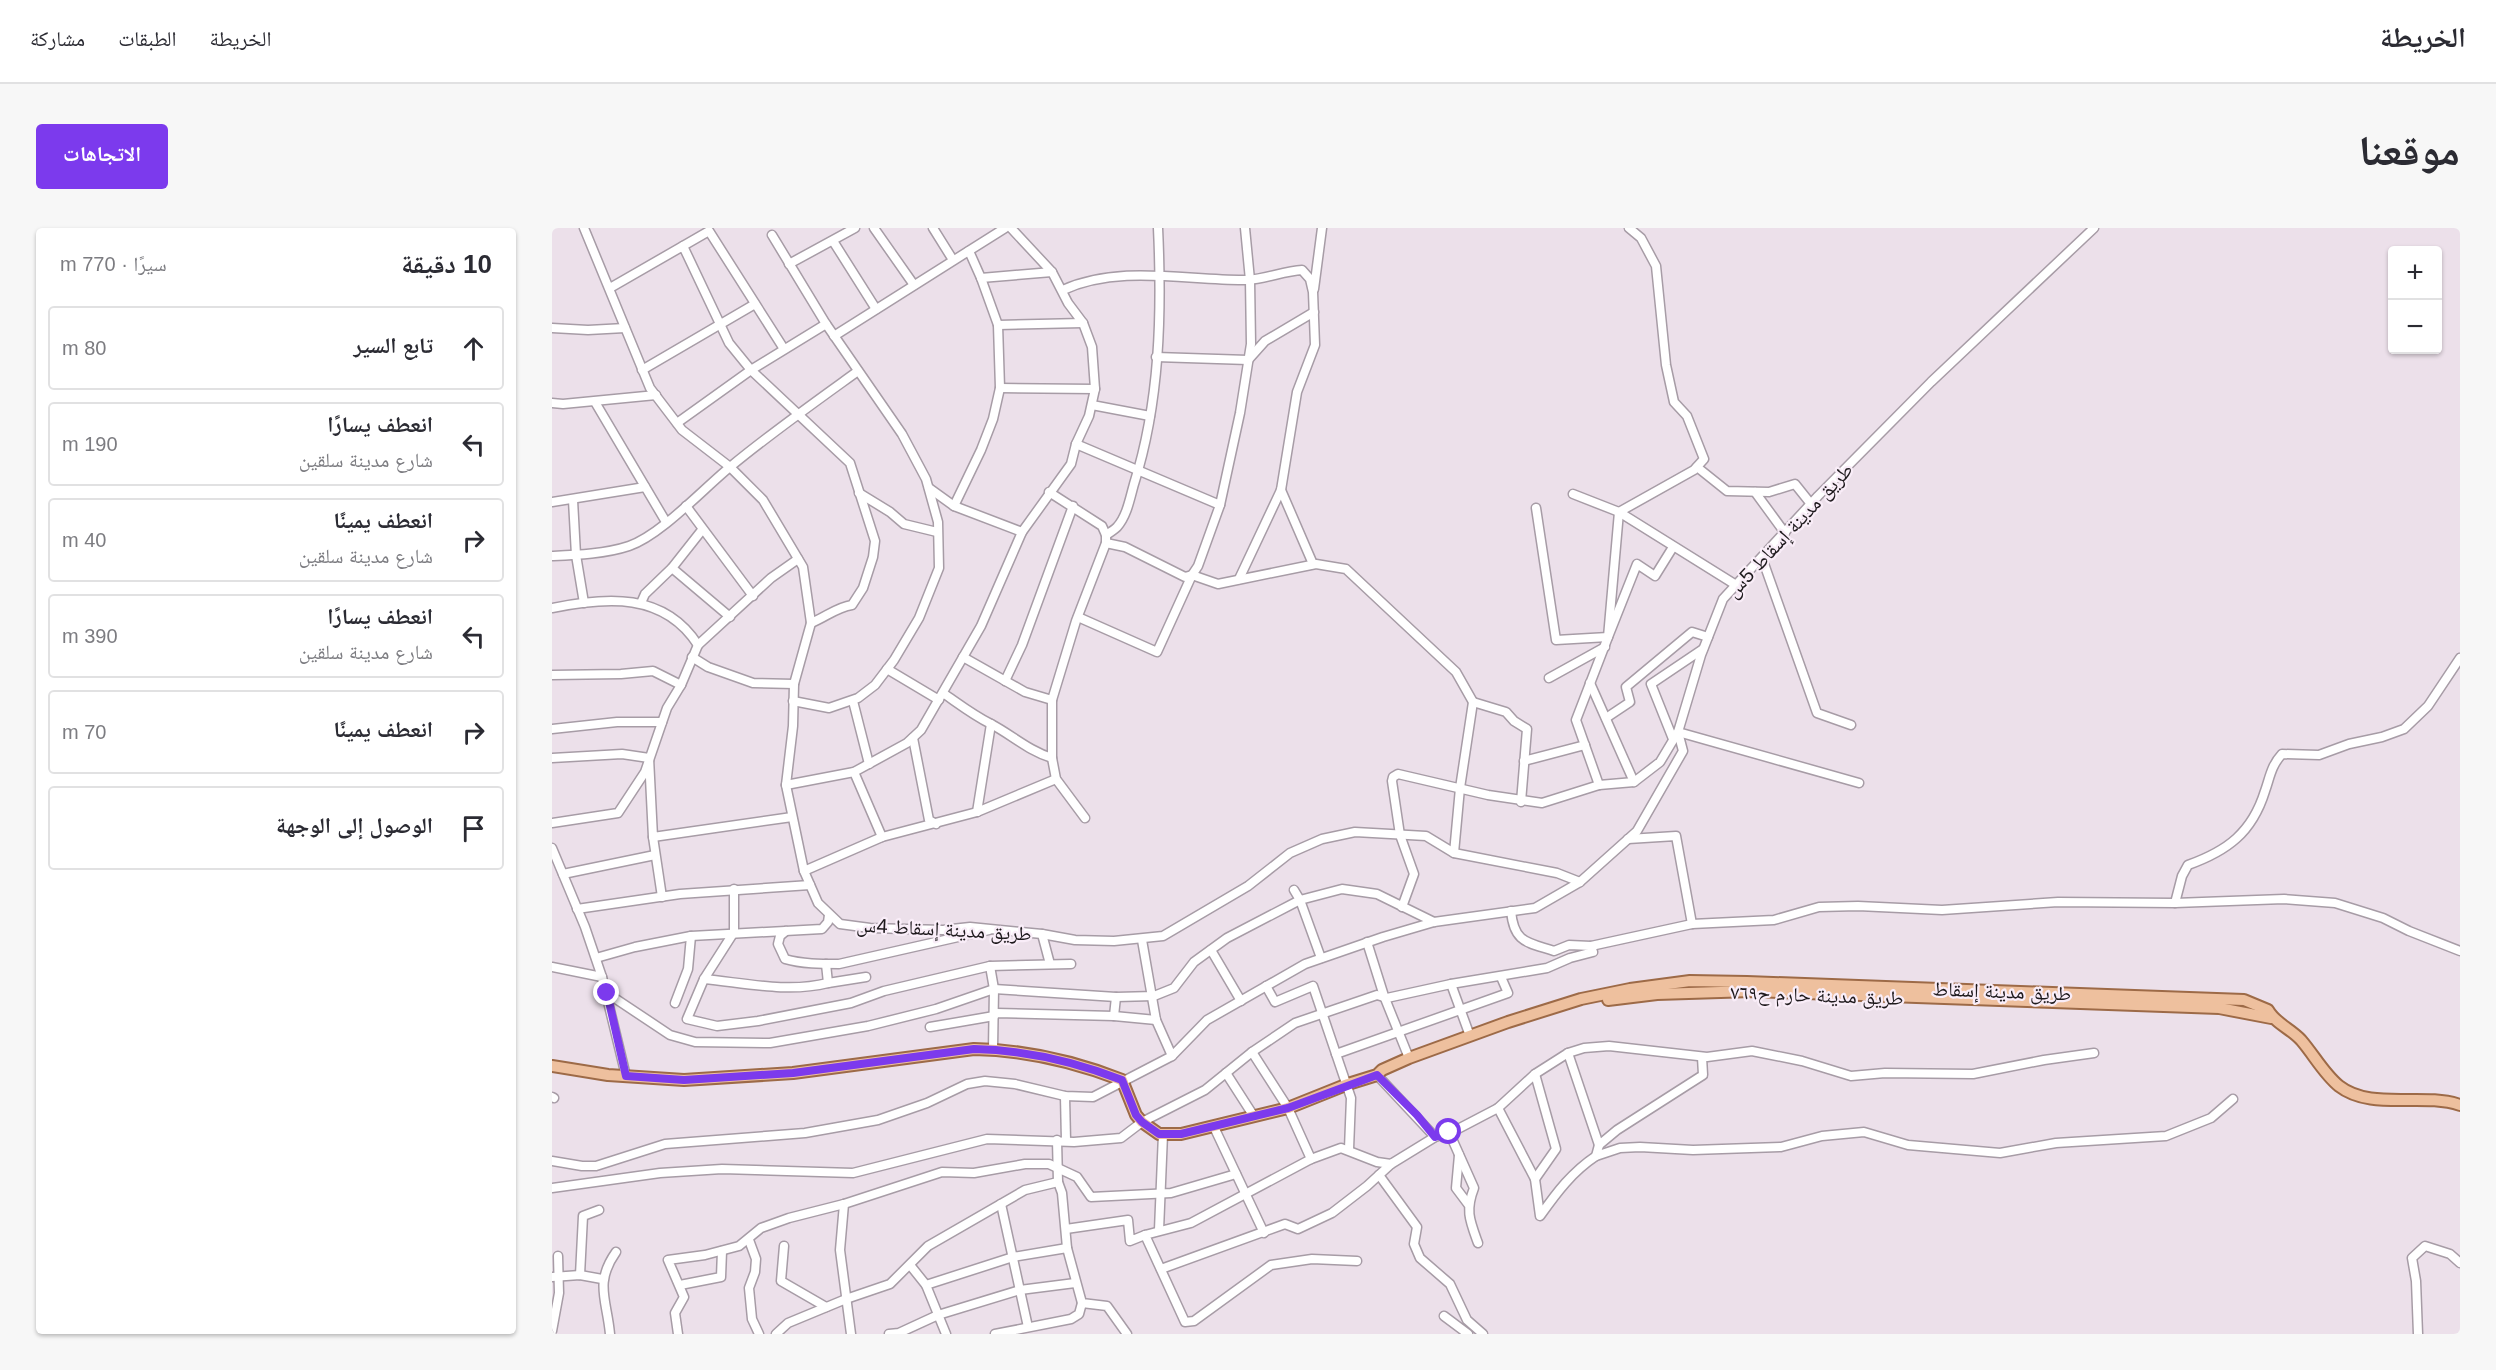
<!DOCTYPE html>
<html lang="ar">
<meta charset="utf-8">
<style>
:root{--surface:#fff;--page:#f7f7f7;--text:#2b2b33;--muted:#7c7c81;--line:#e1e1e2;--accent:#7c3aed}
body{margin:0;font-family:Helvetica,"Noto Naskh Arabic",sans-serif;background:var(--page);color:var(--text);direction:rtl}
.controls{position:absolute;right:18px;top:18px;display:grid;overflow:hidden;border-radius:6px;box-shadow:0 2px 4px #0004}
.controls button{width:54px;height:54px;display:grid;place-items:center;padding:0;border:0;border-bottom:2px solid var(--line);background:var(--surface);color:var(--text);font:30px sans-serif}
.stop{position:absolute;width:18px;height:18px;margin:-14px;border:4px solid #7c3aed;border-radius:50%;background:#fff}
.stop.end{background:#7c3aed;border-color:#fff;box-shadow:0 2px 6px #0008}
.list{margin:0;padding:0;list-style:none}
h2{display:flex;justify-content:space-between;align-items:center;height:78px;margin:0;padding:0 24px;font-size:26px}
h2 small{font-size:20px;font-weight:400;color:var(--muted)}
.list li{display:grid;grid-template-columns:39px 1fr auto;gap:18px;align-items:center;box-sizing:border-box;height:84px;margin:0 12px 12px;padding:0 12px;border:2px solid var(--line);border-radius:6px}
.list b{display:block;font-size:22px;white-space:nowrap}
.list p{margin:0;font-size:20px;white-space:nowrap;color:var(--muted)}
.list em{font-size:20px;font-style:normal;color:var(--muted)}
.icon{flex:none;width:33px;height:33px;fill:none;stroke:currentColor;stroke-width:2;stroke-linecap:round;stroke-linejoin:round}
.map{position:relative;flex:none;width:1908px;height:1106px;overflow:hidden;direction:ltr;border-radius:6px}
header{display:flex;align-items:center;gap:36px;box-sizing:border-box;height:84px;padding:0 30px;background:var(--surface);border-bottom:2px solid var(--line)}
header strong{font-size:28px}
nav{display:flex;gap:33px;margin-inline-start:auto;font-size:21px}
.intro{display:flex;align-items:center;justify-content:space-between;box-sizing:border-box;height:144px;padding:0 36px}
h1{margin:0;font-size:42px}
.button{padding:15px 27px;border-radius:6px;background:var(--accent);color:#fff;font-size:21px;font-weight:700}
main{display:flex;gap:36px;padding:0 36px}
aside{flex:1;background:var(--surface);border-radius:6px;box-shadow:0 2px 4px #0004}
.map>svg:first-child{display:block}
.lines{fill:none;stroke-linecap:round;stroke-linejoin:round}
.minor-casing{stroke:#a79ca6;stroke-width:11}
.major-casing{stroke:#9d6a47;stroke-width:14}
.minor{stroke:#fff;stroke-width:8}
.major{stroke:#eec09e;stroke-width:10}
.route{stroke:#7c3aed;stroke-width:8}
.labels{text-anchor:middle;stroke-width:4.5;stroke-linejoin:round;paint-order:stroke}
.street-label{font-size:20px;fill:#1d191c;stroke:#f9edf8}
</style>
<header>
<strong>الخريطة</strong>
<nav><a>الخريطة</a><a>الطبقات</a><a>مشاركة</a></nav>
</header>
<div class="intro"><h1>موقعنا</h1><a class="button">الاتجاهات</a></div>
<main>
<div class="map">
<svg width="1908" height="1106" viewBox="0 0 1908 1106">
<rect width="100%" height="100%" fill="#ece0ea"/>
<g class="lines">
<g class="minor-casing">
<g id="minor">
<path d="M32,0L98,160L130,202L178,239L211,272L251,339L259,395L242,456L241,498L234,557L252,643L266,675L288,696L318,700L391,702L418,699L490,706L523,712L562,713L611,708L696,658L738,625L770,611L803,604L874,608L902,625L1005,645L1028,654"/>
<path d="M322,0L362,57"/>
<path d="M381,0L401,32"/>
<path d="M220,7L274,96L350,206L374,251L386,294L387,340L367,390L342,432L323,457L306,470L277,480L241,473"/>
<path d="M281,13L324,81"/>
<path d="M131,18L157,3L232,121"/>
<path d="M237,36L303,0"/>
<path d="M429,50L500,44"/>
<path d="M58,60L131,18L177,115L199,142L298,235L323,313L321,329L311,360L300,377C285,379 274,389 259,395"/>
<path d="M762,61L770,0"/>
<path d="M511,62C568,36 636,53 695,52C714,51 732,43 750,42L758,51L761,64L763,117L745,164L729,262L687,351"/>
<path d="M446,97L531,95"/>
<path d="M0,100L36,102L73,100"/>
<path d="M282,108L453,0"/>
<path d="M604,129L696,132L713,113L762,84"/>
<path d="M90,142L203,76"/>
<path d="M448,160L543,161"/>
<path d="M43,174L114,294"/>
<path d="M0,175L11,176L104,167"/>
<path d="M540,177L598,188"/>
<path d="M125,195L199,142L274,96"/>
<path d="M524,216L668,277"/>
<path d="M1145,239L1175,263L1217,264L1243,256L1259,276"/>
<path d="M377,260L402,278L470,304"/>
<path d="M729,262L761,336"/>
<path d="M497,264L550,298L554,307V315L524,393L500,472V530L504,551L533,590"/>
<path d="M1203,264L1233,305"/>
<path d="M307,265L338,284L352,296L385,304"/>
<path d="M1021,266L1067,284L1184,357"/>
<path d="M21,272L24,327L32,375"/>
<path d="M0,274L93,259"/>
<path d="M134,278L201,368"/>
<path d="M402,278L429,222L441,191L448,160L446,97L429,50L417,23"/>
<path d="M984,280L1004,412L1056,409L1085,336L1103,348L1121,319"/>
<path d="M554,307C557,305 562,302 565,299C575,288 578,270 582,256C608,174 610,85 606,0"/>
<path d="M554,315L573,319L633,349L640,347L646,338L668,277L688,185L699,116L698,52L693,0"/>
<path d="M0,328C25,327 53,326 77,318C109,307 151,261 178,239C219,205 263,174 306,143"/>
<path d="M1210,330L1265,485L1299,497"/>
<path d="M120,340L178,389"/>
<path d="M89,375L93,366L120,340L150,302"/>
<path d="M0,380C54,369 112,364 146,417"/>
<path d="M526,389L605,424L640,347L666,356L764,336L794,341L904,444L921,474L908,560L902,625"/>
<path d="M140,429L156,439L201,455L242,456"/>
<path d="M411,429L473,464L500,472"/>
<path d="M335,441L387,472"/>
<path d="M0,447L69,446L101,443L129,457"/>
<path d="M997,450L1053,419"/>
<path d="M453,453L470,417L521,278"/>
<path d="M1038,455L1082,554"/>
<path d="M391,465C407,476 421,487 439,496C460,507 477,523 500,530"/>
<path d="M301,473L317,536"/>
<path d="M921,474L954,484L962,493L975,501L969,574"/>
<path d="M1054,490L1078,474L1074,459L1140,404L1156,409"/>
<path d="M0,501L65,494H110"/>
<path d="M361,510L377,592L384,596"/>
<path d="M1121,511L1099,456L1151,421"/>
<path d="M0,530L70,526L97,530L101,609L240,589"/>
<path d="M972,533L1033,517"/>
<path d="M302,544L330,609"/>
<path d="M234,557L302,544L355,515L369,502L429,398L470,304L519,236L524,216L537,188L543,161L540,119L531,95L516,75L500,44L459,0"/>
<path d="M1047,557L1024,492L1056,409L1067,284L1142,242L1152,231L1135,188L1122,174L1114,137L1104,38L1089,10L1077,0"/>
<path d="M425,584L439,496"/>
<path d="M0,595L66,585L93,544L115,480L129,457L146,417L219,350L246,331"/>
<path d="M101,609L110,669"/>
<path d="M1076,611L1124,608L1140,696"/>
<path d="M0,620L33,699L50,749L74,848"/>
<path d="M252,643L330,609L425,584L504,551"/>
<path d="M11,646L103,627"/>
<path d="M182,661V704L152,751L135,791L165,798L206,793L299,775L332,763L438,738L519,736"/>
<path d="M742,662L748,672L769,730"/>
<path d="M1623,675L1630,648L1636,637C1675,623 1700,605 1713,563C1718,549 1719,538 1730,526L1767,527L1797,516L1830,509L1852,501L1876,478L1908,430"/>
<path d="M850,679L862,646L848,607L840,553L841,549L846,546L936,567L990,575L1047,557L1082,554L1108,534L1126,504L1307,555"/>
<path d="M25,681L128,666L258,657"/>
<path d="M959,683C962,715 975,714 1002,723L1017,717L1039,718L1140,696L1222,692L1267,679L1306,678L1390,682L1506,674L1623,675L1732,671L1783,675L1831,690L1857,703L1908,723"/>
<path d="M234,703L228,708L226,716L233,731C250,736 269,736 287,736L437,702"/>
<path d="M490,706L498,736"/>
<path d="M590,712L604,792L620,828"/>
<path d="M815,714L832,768L857,830"/>
<path d="M659,722L689,773"/>
<path d="M44,730L83,719L139,708L270,701L276,694L277,687"/>
<path d="M438,738L442,761L441,821"/>
<path d="M0,739L50,749"/>
<path d="M152,751C193,755 236,765 276,755L274,736"/>
<path d="M276,755L314,749"/>
<path d="M899,756L918,808"/>
<path d="M714,758L723,774L761,758L799,870L797,921"/>
<path d="M55,765L118,807L143,814L218,815L316,798L384,781L442,761L564,769L602,768L622,760L642,734L675,710L748,672L790,661L825,666L882,694"/>
<path d="M123,775L136,741L139,708"/>
<path d="M562,788L564,769"/>
<path d="M378,799L442,788L444,785L562,788L604,792"/>
<path d="M700,824L736,880L759,931"/>
<path d="M1016,825L1047,917"/>
<path d="M784,826L956,765L949,749"/>
<path d="M674,845L701,887"/>
<path d="M983,846L1004,921L983,951L988,988C1005,964 1020,944 1044,928L1047,917L1065,902L1151,847L1150,829"/>
<path d="M825,847L883,909"/>
<path d="M513,868L514,913"/>
<path d="M0,869L2,870"/>
<path d="M946,880L983,951"/>
<path d="M662,899L712,1005"/>
<path d="M897,904L922,960C913,983 918,993 926,1015"/>
<path d="M505,912L506,954L510,965L515,1020L530,1075L555,1078L575,1106"/>
<path d="M907,927L904,960L916,976"/>
<path d="M1044,928L1068,920L1088,919L1141,922L1229,919L1270,908L1312,904L1356,917L1448,925L1504,915L1614,908L1659,890L1681,871"/>
<path d="M0,933L30,938H44L113,916L253,905L326,892L375,875L415,856L433,853L463,856L513,868L541,869L620,828L655,792L753,736L831,709L882,694L983,680L1028,654L1085,603L1131,523L1126,504L1149,427L1171,371L1266,268L1379,154L1542,0"/>
<path d="M827,947L865,999L862,1016L868,1030L898,1056L915,1092L931,1106"/>
<path d="M0,960L108,945L170,941L301,945L435,911L522,914L569,910L590,894L653,862L700,824L743,795L825,767L835,770L899,756L995,740L1018,730L1041,724L1039,718"/>
<path d="M292,976L288,1022L299,1106"/>
<path d="M449,976L476,1099"/>
<path d="M514,1001L576,992L578,1013L593,1007"/>
<path d="M607,1002L611,906"/>
<path d="M197,1012L204,1031L203,1044L197,1060L200,1091L207,1106"/>
<path d="M232,1018L229,1053L274,1079"/>
<path d="M805,1033L760,1031L719,1037L642,1093L633,1094L593,1007L639,995L759,931L789,920L825,934L839,936L883,909L902,903L946,880L983,846L1016,825L1032,820L1057,818L1155,829L1200,823L1250,833L1299,848L1333,845L1421,846L1492,832L1542,825"/>
<path d="M358,1037L374,1057L394,1106"/>
<path d="M609,1041L733,996L746,1001L780,985L815,958L839,936"/>
<path d="M28,1047L31,988L47,982"/>
<path d="M0,1049L28,1047L50,1051"/>
<path d="M128,1057L169,1049L170,1023"/>
<path d="M374,1057L461,1029L515,1020"/>
<path d="M892,1088L916,1106"/>
<path d="M0,1103L7,1065L6,1028"/>
<path d="M58,1106C55,1072 42,1055 64,1024"/>
<path d="M126,1106L123,1085L132,1069L116,1032L153,1027L187,1018L209,1000L237,990L292,976L390,944L422,945L473,936H497L525,949L539,969L619,965L684,946"/>
<path d="M224,1106L236,1095L294,1071L338,1056L376,1018L473,962L506,954"/>
<path d="M337,1106L347,1105L386,1087L468,1062L523,1055"/>
<path d="M443,1106L519,1091L527,1086L530,1075"/>
<path d="M1866,1106L1864,1053L1860,1030L1873,1018L1898,1026L1908,1035"/>
</g>
</g>
<g class="major-casing">
<g id="major">
<path d="M1056,772L1105,766L1200,763L1667,780L1719,790"/>
<path d="M0,838L56,847L132,852L241,845L422,821C471,822 524,834 570,852L584,887L590,894L607,906H629L736,880L796,856L825,847L830,842L857,830L956,794L1029,771L1078,761L1138,753L1195,754L1692,772L1716,782C1723,795 1739,801 1749,812C1762,827 1772,846 1787,858C1819,883 1870,864 1908,877"/>
</g>
</g>
<use href="#minor" class="minor"/>
<use href="#major" class="major"/>
</g>
<g class="lines">
<path class="route" d="M55,765L74,848L132,852L241,845L422,821C471,822 524,834 570,852L584,887L590,894L607,906H629L736,880L825,847L865,887L883,909L897,904"/>
</g>
<g class="labels">
<g class="street-label">
<text transform="translate(1237 302) rotate(-47)" y="7">طريق مدينة إسقاط 5س</text>
<text transform="translate(392 701) rotate(3)" y="7">طريق مدينة إسقاط 4س</text>
<text transform="translate(1450 763) rotate(2)" y="7">طريق مدينة إسقاط</text>
<text transform="translate(1265 767) rotate(2)" y="7">طريق مدينة حارم ح٧٦٩</text>
</g>
</g>
</svg>
<div class="controls">
<button>+</button>
<button>−</button>
</div>
<div class="stop" style="left:897px;top:904px"></div>
<div class="stop end" style="left:55px;top:765px"></div>
</div>
<aside>
<h2>10 دقيقة<small>سيرًا · 770 m</small></h2>
<ul class="list">
<li><svg class="icon" aria-label="ahead" viewBox="0 0 24 24"><path d="M12 20V5M6 11l6-6 6 6"/></svg><div><b>تابع السير</b></div><em>80 m</em></li>
<li><svg class="icon" aria-label="left" viewBox="0 0 24 24"><path d="M17 20v-9H6M10 6l-5 5 5 5"/></svg><div><b>انعطف يسارًا</b><p>شارع مدينة سلقين</p></div><em>190 m</em></li>
<li><svg class="icon" aria-label="right" viewBox="0 0 24 24"><path d="M7 20v-9h11M14 6l5 5-5 5"/></svg><div><b>انعطف يمينًا</b><p>شارع مدينة سلقين</p></div><em>40 m</em></li>
<li><svg class="icon" aria-label="left" viewBox="0 0 24 24"><path d="M17 20v-9H6M10 6l-5 5 5 5"/></svg><div><b>انعطف يسارًا</b><p>شارع مدينة سلقين</p></div><em>390 m</em></li>
<li><svg class="icon" aria-label="right" viewBox="0 0 24 24"><path d="M7 20v-9h11M14 6l5 5-5 5"/></svg><div><b>انعطف يمينًا</b></div><em>70 m</em></li>
<li><svg class="icon" aria-label="arrive" viewBox="0 0 24 24"><path d="M6 21V4h12l-3 4 3 4H6"/></svg><div><b>الوصول إلى الوجهة</b></div></li>
</ul>
</aside>
</main>
